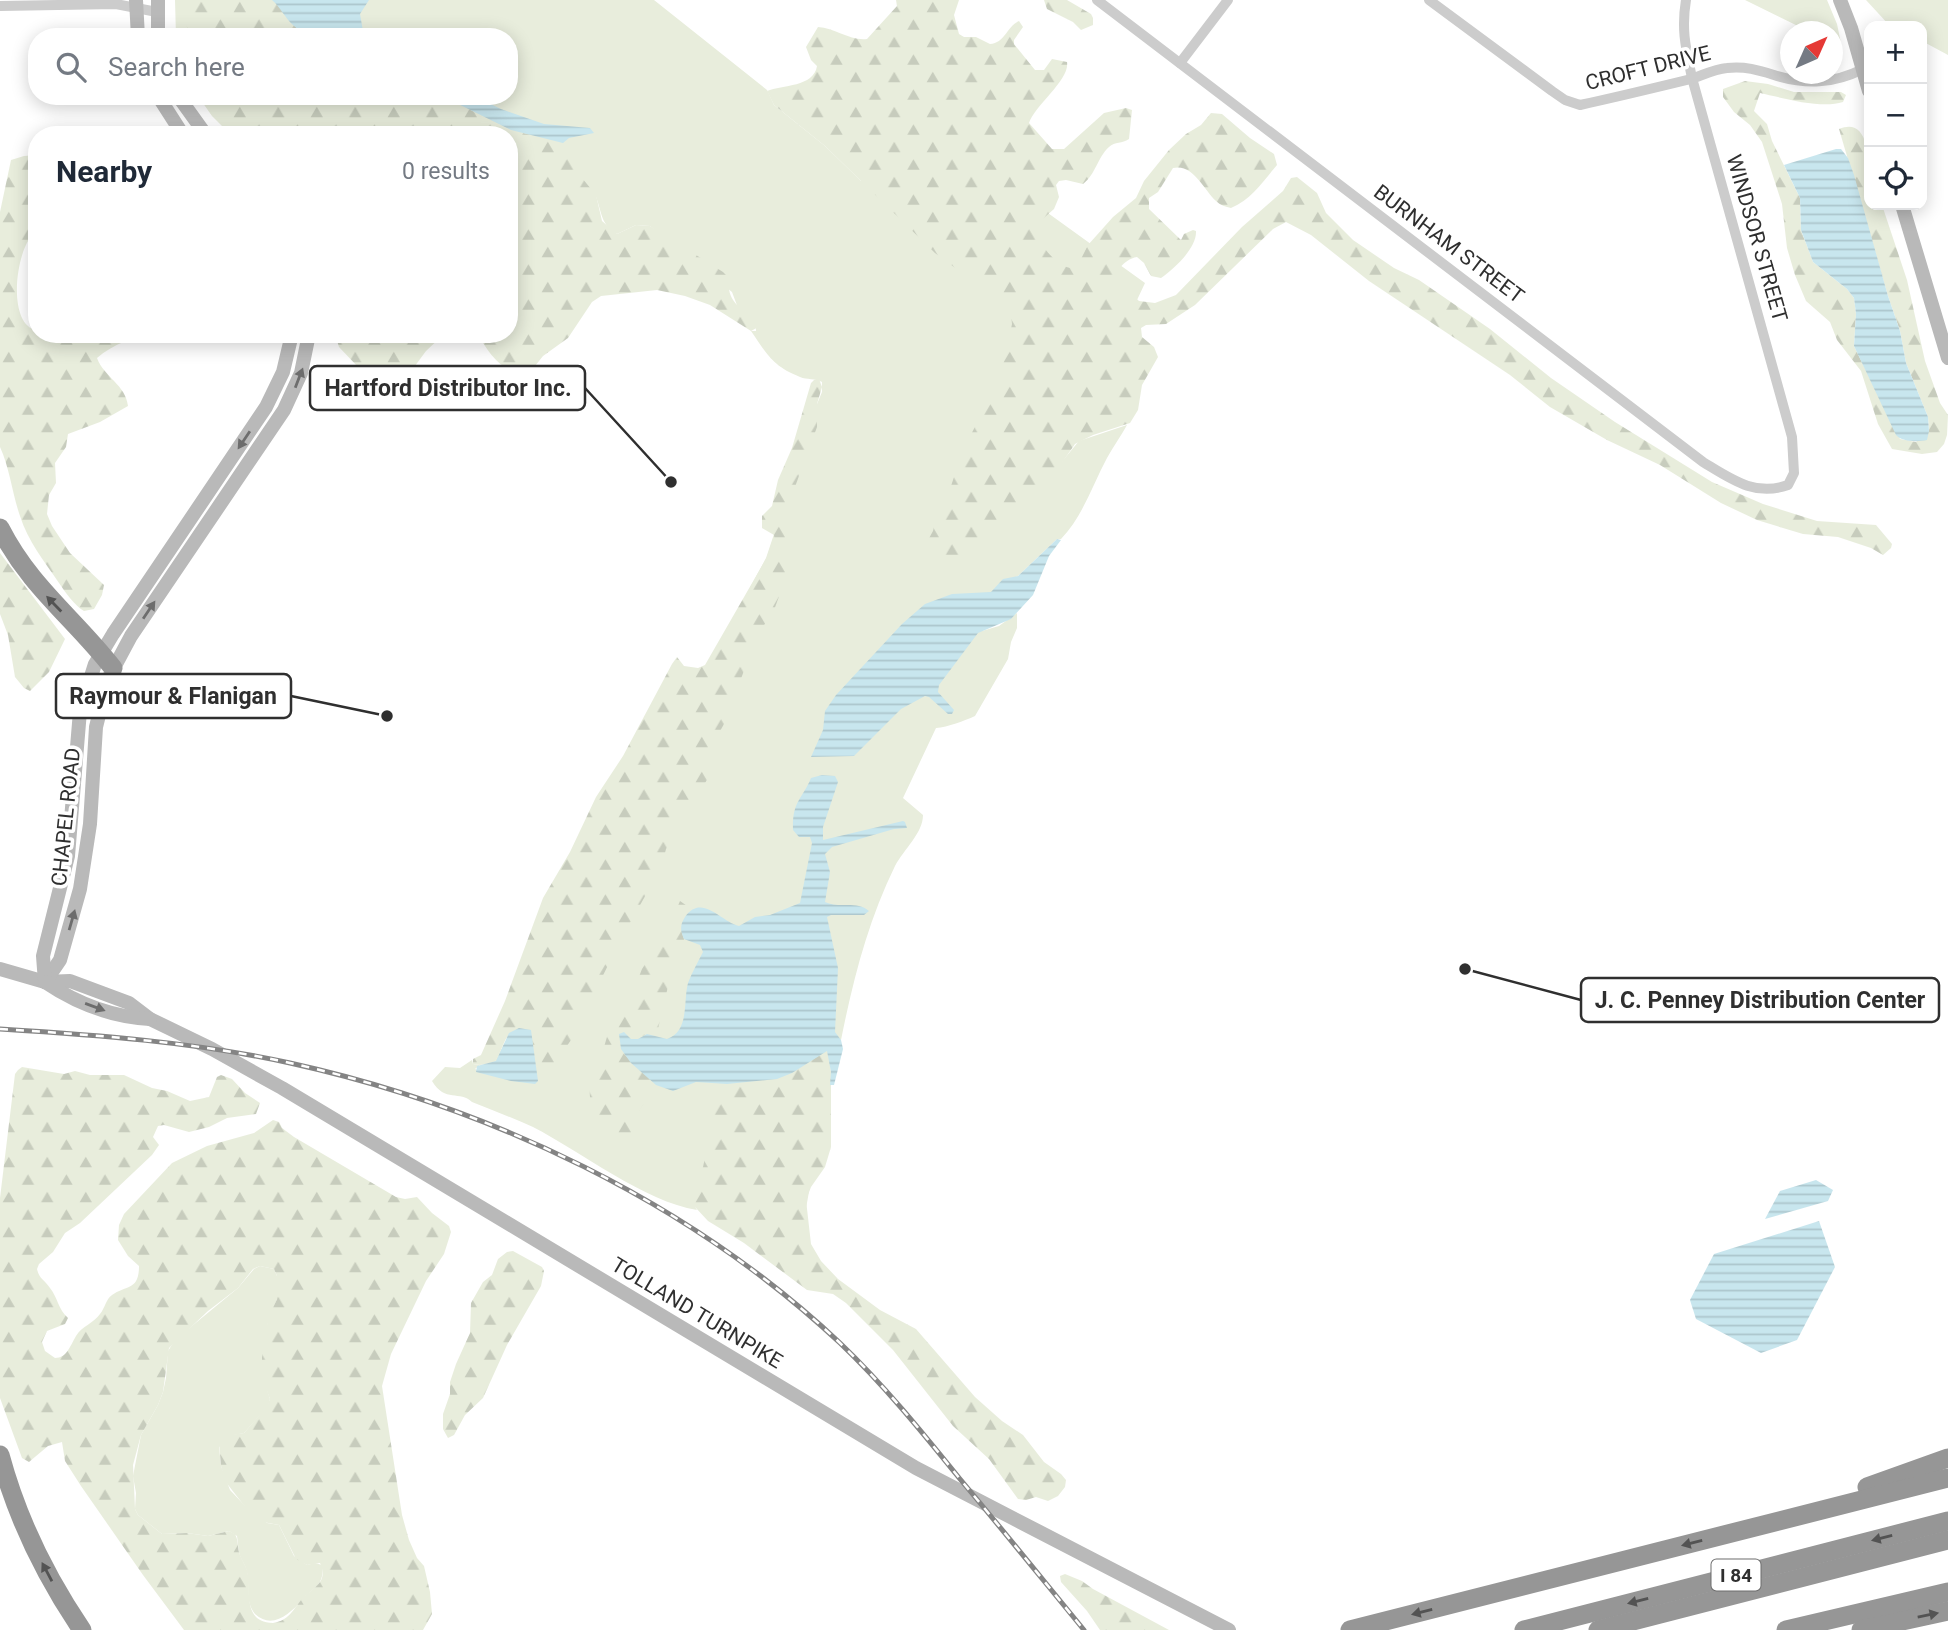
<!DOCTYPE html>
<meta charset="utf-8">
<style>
:root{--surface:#fff;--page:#f6f6f7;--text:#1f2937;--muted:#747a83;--line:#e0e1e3}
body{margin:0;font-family:Roboto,sans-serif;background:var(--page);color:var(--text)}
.controls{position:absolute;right:21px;top:21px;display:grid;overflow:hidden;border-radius:14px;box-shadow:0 4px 18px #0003}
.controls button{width:63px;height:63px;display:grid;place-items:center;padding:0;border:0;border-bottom:2px solid var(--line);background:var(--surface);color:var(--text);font:35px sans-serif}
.compass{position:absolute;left:1780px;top:21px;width:63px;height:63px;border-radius:50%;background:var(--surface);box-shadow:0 4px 18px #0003;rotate:45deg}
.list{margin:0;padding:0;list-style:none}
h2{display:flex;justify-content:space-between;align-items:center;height:91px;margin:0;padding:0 28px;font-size:30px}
h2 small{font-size:23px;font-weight:400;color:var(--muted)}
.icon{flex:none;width:38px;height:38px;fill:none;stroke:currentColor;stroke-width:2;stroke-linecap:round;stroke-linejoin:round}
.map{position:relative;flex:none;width:1948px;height:1630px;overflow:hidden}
.search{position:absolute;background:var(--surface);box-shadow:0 4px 18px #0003;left:28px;top:28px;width:490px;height:77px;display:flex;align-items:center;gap:18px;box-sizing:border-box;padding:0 24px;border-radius:28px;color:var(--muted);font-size:26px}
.panel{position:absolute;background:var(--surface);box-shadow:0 4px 18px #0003;left:28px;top:126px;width:490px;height:217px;border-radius:28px}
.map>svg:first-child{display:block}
.green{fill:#e8eddc}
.forest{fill:url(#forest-firs);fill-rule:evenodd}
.water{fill:url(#water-rules)}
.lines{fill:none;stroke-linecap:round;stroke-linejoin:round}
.street{stroke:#ccc;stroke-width:10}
.secondary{stroke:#b9b9b9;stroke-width:14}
.highway{stroke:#969696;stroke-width:19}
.rail-casing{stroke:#848484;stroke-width:5}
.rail{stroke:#fff;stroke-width:2.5;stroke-dasharray:8;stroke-linecap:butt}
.oneway{fill:#6d6d6d}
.oneway2{fill:#535353}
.labels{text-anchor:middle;stroke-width:7;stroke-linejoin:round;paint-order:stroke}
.shield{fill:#fff;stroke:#6d6d6d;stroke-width:2}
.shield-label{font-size:19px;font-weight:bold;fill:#2f2f2f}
.street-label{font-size:21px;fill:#2f2f2f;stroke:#fff}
.leader{fill:none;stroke:#2f2f2f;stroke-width:2.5}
.callout-dot{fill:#2f2f2f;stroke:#fff;stroke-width:2.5}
.callout{fill:#fff;stroke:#2f2f2f;stroke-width:2.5}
.callout-label{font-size:23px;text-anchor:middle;font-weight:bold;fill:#2f2f2f}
</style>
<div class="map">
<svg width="1948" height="1630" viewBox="0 0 1948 1630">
<defs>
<pattern id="forest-firs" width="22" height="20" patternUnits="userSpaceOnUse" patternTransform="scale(1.75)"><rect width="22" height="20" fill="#e8eddc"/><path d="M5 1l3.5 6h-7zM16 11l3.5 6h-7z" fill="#c7ccbd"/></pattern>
<pattern id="water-rules" width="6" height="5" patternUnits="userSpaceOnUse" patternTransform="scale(1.75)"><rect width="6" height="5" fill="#c8e6ee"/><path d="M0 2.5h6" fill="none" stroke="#acc6cc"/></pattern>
</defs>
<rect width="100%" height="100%" fill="#fff"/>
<g class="green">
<path d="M175,0H654L767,90L774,105L825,146L861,181L920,121L1145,283L1060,464L1079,441L1127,425C1121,436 1113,447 1107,458C1092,486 1083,516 1061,539H1057L1018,576L1013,578L982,631L999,626L1017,613V628L1011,642L1008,659L975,716C964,721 948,727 936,728L903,798L923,815C923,833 904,849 895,866C868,921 853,980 841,1040L836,1036L795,1272L695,1207L697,1210C645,1202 580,1151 533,1127C513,1118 492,1110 472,1102C460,1090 445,1103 432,1081L445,1067L460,1068L472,1060L473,1064L480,1065L475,1069L488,1074L766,558L779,519L817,425V404L822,392V382C815,378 807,380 800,377C772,366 767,354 751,331H756L755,317L738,308L732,292L650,226L636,225L617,234C601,225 602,213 596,197L509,135H231L212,116L198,96H509V37H176Z"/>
<path d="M1745,0H1827L1837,24L1842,48L1833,44L1832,32L1808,31Z"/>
<path d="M1866,0H1948V55L1922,41V26H1890Z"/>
<path d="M260,1266L274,1269L277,1276V1299L268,1322L262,1374L270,1399L268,1406L244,1433L234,1435L219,1447L221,1466L230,1490L249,1510L267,1523L279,1525L294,1556L307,1565L315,1563L322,1565C325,1586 313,1587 302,1600C290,1614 272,1630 255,1614C245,1601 250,1588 247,1572C246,1565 240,1559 239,1552C238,1547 238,1542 237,1536L229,1531L208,1536L187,1533L162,1534L138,1515L135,1509L136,1493L133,1476L141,1435L158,1405L163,1392L166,1378L168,1351L175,1340L238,1288L254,1269Z"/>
</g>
<g class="forest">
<path d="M184,0H272L281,7L292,24L308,37H188Z"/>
<path d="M896,0H959L954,15L959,34L964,37H976L990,44C1005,43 1007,26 1019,21L1023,27L1014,40V44L1035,70H1044L1052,59L1067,62C1070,80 1035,105 1029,123L1052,149H1064L1104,113L1126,108L1132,110L1129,139C1122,144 1115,141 1109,147C1097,158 1096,174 1083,184L1066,180L1059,181L1056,185L1059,197L1054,209L1037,224C1035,240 1054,265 1070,268L1081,259L1088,245L1113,217L1136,198L1144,181L1169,150L1186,134L1201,125L1211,113L1222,114L1250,138L1274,154L1277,165C1263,181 1252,199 1231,208C1226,207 1220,205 1216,201C1204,190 1193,163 1173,168L1158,192L1149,198V209L1181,240L1184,234L1193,230L1196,231C1197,248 1174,269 1161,278L1151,276L1144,263L1137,257C1123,259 1113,275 1111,289L1116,297C1126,298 1131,292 1139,301L1155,303L1176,295L1242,227L1283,191L1291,178L1297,177L1317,193L1326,213L1353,240L1394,268L1419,280L1490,329L1551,378L1615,422L1712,482L1763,504L1817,521L1876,525L1892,544L1891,548L1883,555L1871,548L1838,537L1803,534L1757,520L1721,503L1660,465L1607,440L1550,407L1510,375L1369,281L1311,235L1286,222L1273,229L1195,305L1166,324L1146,325L1141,328L1142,337L1154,347L1158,357L1142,385L1138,410L1130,423L1093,435L1075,444L1059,467L1043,497L1012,520L991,542L975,553L959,559L933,556L928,551L927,542L933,531L936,518L946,501L963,450L996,386L1006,353L1012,324L1011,314L1001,302L935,253L825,146L774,105L767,91C782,85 814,87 817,66L811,60L806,47L818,27C835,28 850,41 867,39L897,6Z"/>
<path d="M1044,0H1067L1091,14L1093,18V25L1081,30L1073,22L1047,9Z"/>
<path d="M1745,81L1768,84L1794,92H1841L1846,95L1843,102C1821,109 1783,98 1760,93L1754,111L1767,124L1772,141L1800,198L1801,230L1813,262L1847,289L1854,298L1856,314L1854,346L1900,439L1916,442L1929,431L1928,417L1906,363L1900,331L1888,296L1839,129C1876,113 1869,184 1869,205H1882L1907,280L1925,361L1940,403L1948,415L1947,435L1944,444L1937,452L1922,454L1892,449L1878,424L1861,371L1837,340L1830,322L1806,301L1795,275L1787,248L1782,204L1762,142L1750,125L1734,112L1723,97V89Z"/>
<path d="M208,96H442L511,130L563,143L574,155L582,178L596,195L602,221L617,234L636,225L650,226L723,272L730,279C724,300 744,314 763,318L766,323L751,331L710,305L685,296L657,290L601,296L592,302L568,338L543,356L531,371C505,378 489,354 478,334H509V135H251L224,114Z"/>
<path d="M37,155V231C16,242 5,326 37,330V334H156C135,336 113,344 97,358C104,377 126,385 128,406L100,422L68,434L66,447L55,463L56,483L49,495L47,514L52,526L70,553L104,585L102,595L94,609L84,611C75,606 65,592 59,583C44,561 28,541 20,516C12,493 10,469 0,447V212L11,160L24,156Z"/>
<path d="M335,334H444L426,351L412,370L391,372L357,366L339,347Z"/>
<path d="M819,379L822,387L817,404V427L785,514L790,539L787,575L774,610L757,636L724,724L715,740L713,764L708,778L666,849L661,868L622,937L571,1040L549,1072L538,1074L530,1028C504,1026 506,1044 495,1062L480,1065L473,1064V1059L481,1055L505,1001L543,898L570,852L596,797L623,756L672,664L677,657L684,666L698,668L705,665L775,543L774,535L762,528V516L772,506L778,480L792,448L811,383L814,380Z"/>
<path d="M0,553L65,639L49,672L30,691L24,688L15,677L8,635L0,614Z"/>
<path d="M680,901L690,908L681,930L684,939L683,946L670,978L658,1029L654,1035C636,1033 641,1045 622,1032V1052L656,1085L635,1117L632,1145L627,1148L614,1142L591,1110L589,1084L597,1071L609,1030L629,1002L642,969L655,949L659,939L671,922Z"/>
<path d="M828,1051L831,1072V1147L825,1167L811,1187L806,1200L811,1244L821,1261L838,1279L880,1310L916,1329L975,1397L1002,1421L1023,1435L1044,1462L1061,1474L1066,1480L1065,1487L1058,1496L1048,1501L1036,1497L1026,1500L1018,1499L989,1459L953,1426L893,1350L846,1303L833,1294L807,1290L744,1243L708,1221L695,1207L694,1197L700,1181L717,1102L727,1084C753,1083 775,1078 799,1067C809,1063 818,1055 828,1051Z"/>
<path d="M22,1067L64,1074L75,1071L90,1075H124L152,1088L167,1091L190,1101L209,1097L217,1077L221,1075L232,1079L245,1093L260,1103L256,1114L227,1118L209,1127L189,1132L164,1125L158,1126L153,1137L159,1145L152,1155L80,1223L65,1233L53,1252L39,1264L37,1269C39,1279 45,1280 50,1288C58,1298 58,1309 68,1318L65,1324L47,1331L42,1342L45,1351L55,1358C67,1358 70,1346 76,1336C82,1326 94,1323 100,1314C105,1308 106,1299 112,1295C126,1285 139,1291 139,1266L128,1256L118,1240L119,1225L124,1214L172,1163L207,1146L254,1133L273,1120L279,1122L282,1128L294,1137L396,1197L405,1199L417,1197L432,1213L449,1226L451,1232L444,1254L426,1281L391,1354L382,1386L402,1515L409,1540L417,1558L424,1566L430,1592L432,1614L423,1630H184L143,1575L81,1486L65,1461L62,1442L48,1446L29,1462L22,1458L0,1398V1198L15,1074L18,1070ZM260,1266L274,1269L277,1276V1299L268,1319L262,1357V1378L270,1399L267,1406L244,1433L223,1436L219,1443L221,1466L225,1481L253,1517L263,1522L279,1525L296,1559L307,1565L320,1563C329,1583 313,1587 302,1599C293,1610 288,1621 273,1623C241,1622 252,1589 247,1570C245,1565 242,1560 240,1555C237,1548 239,1541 235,1534L229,1531L208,1536L187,1533L162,1534L138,1515L135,1509L133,1465L141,1435L158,1405L163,1392L169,1348L208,1311L238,1288L253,1269Z"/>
<path d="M513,1251L542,1267L544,1271L541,1286L507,1345L483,1398L465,1415L454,1435L448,1438L443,1429V1414L450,1394V1382L456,1364L470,1333L471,1303L483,1282L492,1275L498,1259L507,1252Z"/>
<path d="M1065,1574L1082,1581L1093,1589L1169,1630H1100L1087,1611L1061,1582L1060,1576Z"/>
</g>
<g class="water">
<path d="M272,0H369L360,14L363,31L366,37C342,37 312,43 293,25C285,18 281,8 272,0Z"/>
<path d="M442,96H474L501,109L544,124L590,128L594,133L569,138L563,143L511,130Z"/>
<path d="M1836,149H1841L1848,158L1854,175L1888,296L1900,331L1906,363L1928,417L1929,431L1927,440C1918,442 1902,442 1896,435L1854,346L1856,314L1854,298L1847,289L1813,262L1801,230L1800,198L1784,165Z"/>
<path d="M1057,539L1061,540L1049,556L1033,595L1011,619L978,633L939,685L938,692L954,710L952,714H948L929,697L925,696L901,709L854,756L811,757L823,730L825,711L836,695L902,624L925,604L952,594L991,592L1003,579L1018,576Z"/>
<path d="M822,775L835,776L838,782L823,827V840L903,821L905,822L907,828L894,829L832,847L825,854L830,872L825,902C839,909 857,900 869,911L864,915H831L827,917L838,968L835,1032L841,1040L843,1049L834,1085H830L831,1072L827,1051L792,1073L777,1079L727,1084L696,1082L673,1091L656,1085L631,1063L621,1049L619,1034L624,1032L631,1039H638L647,1034L667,1039C690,1031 683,1001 688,983C692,972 698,962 703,952L700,945L684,939C680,930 680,925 685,917C702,893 721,922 739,926L755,917L770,915L800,903L812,843L810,837H799L793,830C792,801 802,800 811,778Z"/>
<path d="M519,1028L531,1030L538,1081L535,1084L511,1081L476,1072L477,1066L496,1061L509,1033Z"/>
<path d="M1816,1180L1833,1190L1828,1201L1765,1219L1780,1191Z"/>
<path d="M1819,1221L1835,1267L1797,1340L1761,1353L1696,1319L1690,1300L1714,1254Z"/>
</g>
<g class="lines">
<g class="street">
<path d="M1097,0L1703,462C1731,479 1755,497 1788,485L1794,473L1792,437L1692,78C1686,49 1681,30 1686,0"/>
<path d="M1429,0L1552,91L1565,100L1580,105C1617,97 1654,88 1691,79C1703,75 1715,69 1727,68C1745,66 1758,70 1774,75C1806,85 1833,84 1863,69"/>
<path d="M0,6L116,4L157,12"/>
<path d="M1180,63L1228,0"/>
</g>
<g class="secondary">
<path d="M136,0L138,37"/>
<path d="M158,0V37"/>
<path d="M1840,0L1851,28L1869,91"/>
<path d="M158,96L183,135"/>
<path d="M178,96L206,135"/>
<path d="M1902,205L1948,358"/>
<path d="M0,969L45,982L70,981L129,1003L150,1019L212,1049L282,1088L916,1468L1229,1630"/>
<path d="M45,982L60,960L80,889L90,824L96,727L108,679L131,636L284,410L301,373L309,334"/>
<path d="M45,982L43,956L68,856L80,711L95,664L113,634L266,407L283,372L292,334"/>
<path d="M45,982C76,1003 113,1017 150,1019"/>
</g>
<g class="highway">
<path d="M0,528C30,587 74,618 113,668"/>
<path d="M0,1455C17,1518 46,1577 82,1630"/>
<path d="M1867,1487L1948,1458"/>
<path d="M1350,1630L1948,1478"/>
<path d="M1524,1630L1948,1521"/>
<path d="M1598,1630L1948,1540"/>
<path d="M1786,1630L1948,1592"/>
<path d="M1861,1630L1948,1611"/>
</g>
<g class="rail-casing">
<path id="rail" d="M0,1029C97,1035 195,1042 290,1063C490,1107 690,1202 840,1343C884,1385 922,1432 960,1479C1002,1529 1043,1580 1084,1630"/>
</g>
<use href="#rail" class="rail"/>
</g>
<defs><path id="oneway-solid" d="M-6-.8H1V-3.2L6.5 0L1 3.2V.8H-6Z" transform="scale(1.75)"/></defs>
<g class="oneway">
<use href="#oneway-solid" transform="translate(299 378) rotate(-69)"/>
<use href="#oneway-solid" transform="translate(244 440) rotate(124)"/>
<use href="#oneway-solid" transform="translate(149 610) rotate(-56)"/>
<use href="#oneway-solid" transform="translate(72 920) rotate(-74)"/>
<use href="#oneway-solid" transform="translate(95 1007) rotate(20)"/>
</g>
<g class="oneway2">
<use href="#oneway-solid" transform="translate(54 604) rotate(-134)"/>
<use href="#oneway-solid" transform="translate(1882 1538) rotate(166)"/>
<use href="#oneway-solid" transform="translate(1692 1543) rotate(166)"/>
<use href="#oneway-solid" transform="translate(47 1572) rotate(-118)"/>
<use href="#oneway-solid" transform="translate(1638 1601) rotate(166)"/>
<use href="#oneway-solid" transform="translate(1422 1612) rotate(166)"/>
<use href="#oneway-solid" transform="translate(1928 1615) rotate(-11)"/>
</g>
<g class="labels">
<rect class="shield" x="1711.5" y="1559.5" width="49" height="31" rx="5"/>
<g class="shield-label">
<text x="1736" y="1582">I 84</text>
</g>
<g class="street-label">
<text transform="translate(1648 68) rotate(-14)" y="7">CROFT DRIVE</text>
<text transform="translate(1757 238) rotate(74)" y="7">WINDSOR STREET</text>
<text transform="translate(1449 244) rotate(37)" y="7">BURNHAM STREET</text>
<text transform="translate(66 817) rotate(-84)" y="7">CHAPEL ROAD</text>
<text transform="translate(697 1313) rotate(31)" y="7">TOLLAND TURNPIKE</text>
</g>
</g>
<path class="leader" d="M671 482L585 388M387 716L291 696M1465 969L1581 1000"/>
<g class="callout-dot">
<circle cx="671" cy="482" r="7"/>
<circle cx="387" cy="716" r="7"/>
<circle cx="1465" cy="969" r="7"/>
</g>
<g class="callout">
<rect x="310" y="366" width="275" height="44" rx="7"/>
<rect x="56" y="674" width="235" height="44" rx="7"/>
<rect x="1581" y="978" width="358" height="44" rx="7"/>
</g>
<g class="callout-label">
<text x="448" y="396">Hartford Distributor Inc.</text>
<text x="173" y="704">Raymour &amp; Flanigan</text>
<text x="1760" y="1008">J. C. Penney Distribution Center</text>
</g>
</svg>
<div class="controls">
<button>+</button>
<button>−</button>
<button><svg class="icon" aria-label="locate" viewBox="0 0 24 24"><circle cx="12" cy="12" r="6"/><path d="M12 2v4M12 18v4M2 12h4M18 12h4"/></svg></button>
</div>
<svg class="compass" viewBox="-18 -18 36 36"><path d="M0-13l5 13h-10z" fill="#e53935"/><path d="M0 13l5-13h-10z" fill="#747a83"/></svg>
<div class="search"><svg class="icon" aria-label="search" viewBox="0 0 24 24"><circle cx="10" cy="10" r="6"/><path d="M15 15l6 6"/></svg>Search here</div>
<section class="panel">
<h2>Nearby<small>0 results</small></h2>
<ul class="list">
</ul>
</section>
</div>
